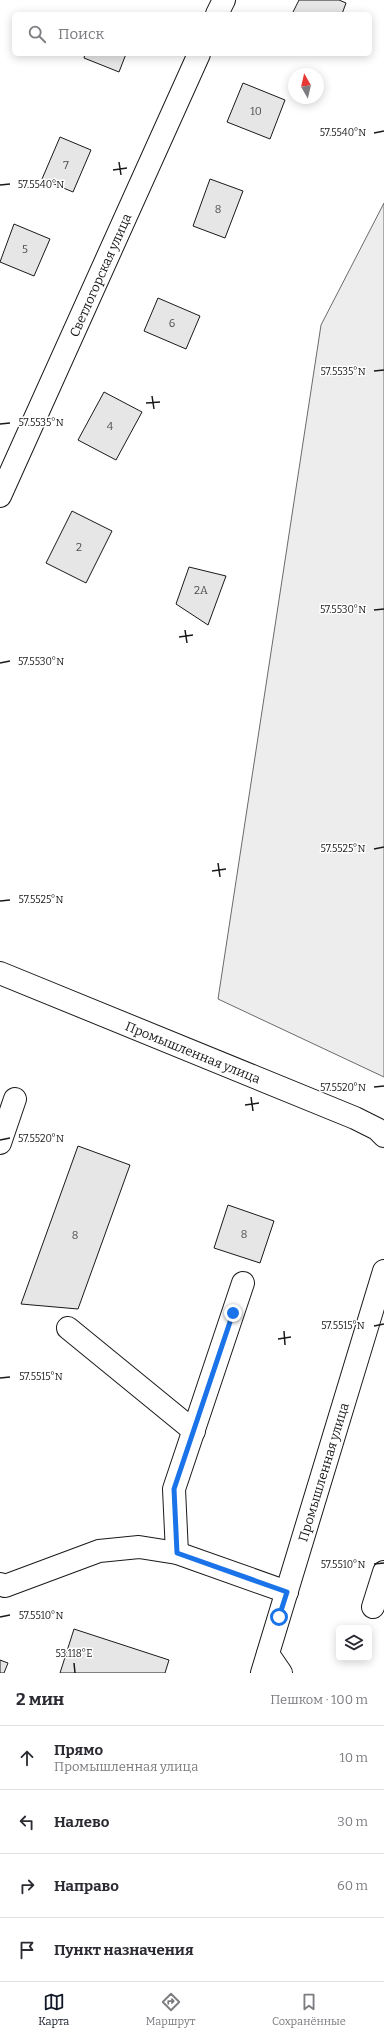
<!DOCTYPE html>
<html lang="ru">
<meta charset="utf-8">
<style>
:root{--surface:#fff;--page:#f7f7f7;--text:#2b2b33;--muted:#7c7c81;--line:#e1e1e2;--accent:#111827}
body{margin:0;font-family:Bitter,serif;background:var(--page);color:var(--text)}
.controls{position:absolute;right:12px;bottom:12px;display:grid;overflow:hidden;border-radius:6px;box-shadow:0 2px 10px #0003}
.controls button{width:36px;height:36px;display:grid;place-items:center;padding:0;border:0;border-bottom:1px solid var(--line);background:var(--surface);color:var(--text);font:20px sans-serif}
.compass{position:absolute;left:288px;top:68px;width:36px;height:36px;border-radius:50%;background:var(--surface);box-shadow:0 2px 10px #0003;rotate:352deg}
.stop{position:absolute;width:12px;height:12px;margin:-9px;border:3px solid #1a73e8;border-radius:50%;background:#fff}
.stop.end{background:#1a73e8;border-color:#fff;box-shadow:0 1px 4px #0008}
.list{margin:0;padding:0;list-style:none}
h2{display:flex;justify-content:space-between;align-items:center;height:52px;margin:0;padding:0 16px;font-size:17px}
h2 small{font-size:13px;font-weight:400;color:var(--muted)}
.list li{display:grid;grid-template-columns:26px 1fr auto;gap:12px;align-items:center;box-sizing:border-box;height:64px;padding:0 16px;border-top:1px solid var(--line)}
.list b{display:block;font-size:15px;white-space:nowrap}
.list p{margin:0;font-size:13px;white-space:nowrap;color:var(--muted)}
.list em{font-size:13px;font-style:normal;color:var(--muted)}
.icon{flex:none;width:22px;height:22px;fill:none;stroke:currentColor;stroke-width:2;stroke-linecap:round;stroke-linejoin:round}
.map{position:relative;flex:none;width:384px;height:1673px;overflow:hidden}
.search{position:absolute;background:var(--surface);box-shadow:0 2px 10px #0003;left:12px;right:12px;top:12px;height:44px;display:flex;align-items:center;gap:10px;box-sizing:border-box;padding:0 14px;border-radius:6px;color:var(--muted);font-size:15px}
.sheet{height:308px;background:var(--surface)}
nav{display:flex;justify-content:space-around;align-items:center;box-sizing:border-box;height:56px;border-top:1px solid var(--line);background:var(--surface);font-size:11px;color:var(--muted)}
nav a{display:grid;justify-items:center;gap:2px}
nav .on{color:var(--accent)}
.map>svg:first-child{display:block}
.green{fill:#ededed;stroke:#6a6a6a}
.building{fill:#e6e6e6;stroke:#1a1a1a}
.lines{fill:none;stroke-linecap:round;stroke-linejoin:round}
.minor-casing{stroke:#1a1a1a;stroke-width:24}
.minor{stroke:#fff;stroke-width:22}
.route{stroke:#1a73e8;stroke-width:5}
.ticks{fill:none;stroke:#1a1a1a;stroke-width:1.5}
.labels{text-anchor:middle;stroke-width:3;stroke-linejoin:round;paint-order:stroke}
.number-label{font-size:11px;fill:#4d4d4d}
.street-label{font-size:13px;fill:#1a1a1a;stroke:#fff}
.ticks-label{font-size:10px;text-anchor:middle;fill:#1a1a1a;stroke:#fff;stroke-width:3;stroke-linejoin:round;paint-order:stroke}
</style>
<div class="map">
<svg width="384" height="1673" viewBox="0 0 384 1673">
<rect width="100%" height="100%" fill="#fff"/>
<path class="green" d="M384,203V1077L218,999L321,325Z"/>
<g class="building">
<path d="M299,0H339L346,3L342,14H292Z"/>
<path d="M85,54H126L119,72L84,58Z"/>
<path d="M243,83L285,100L270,139L227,122Z"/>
<path d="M60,137L91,150L73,192L42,179Z"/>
<path d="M210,179L243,191L225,238L193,226Z"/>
<path d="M14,224L50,239L34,276L0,262Z"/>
<path d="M158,298L200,316L186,349L144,331Z"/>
<path d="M104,392L142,412L116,460L78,440Z"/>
<path d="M72,511L112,531L86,583L46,563Z"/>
<path d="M189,567L226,576L208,625L176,604Z"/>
<path d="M78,1146L130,1165L78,1309L21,1304Z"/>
<path d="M228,1205L274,1221L260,1263L214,1248Z"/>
<path d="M74,1629L169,1660L165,1673H60Z"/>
<path d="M0,1660L8,1663L4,1673H0Z"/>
</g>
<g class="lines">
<g class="minor-casing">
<g id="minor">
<path d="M217,14L224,0"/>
<path d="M0,496L199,54"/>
<path d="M0,973L355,1118L377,1129L384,1136"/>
<path d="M0,1143L15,1099"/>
<path d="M68,1328L194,1431"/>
<path d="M177,1553L174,1489L243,1283"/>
<path d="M0,1584L5,1586L99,1551L139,1547L177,1553L287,1592"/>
<path d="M373,1607L384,1572"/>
<path d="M268,1654L281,1673"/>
<path d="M262,1673L384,1271"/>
</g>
</g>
<use href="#minor" class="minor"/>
</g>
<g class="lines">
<path class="route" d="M233,1313L174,1489L177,1553L287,1592L279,1617"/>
</g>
<path class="ticks" d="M374,133L384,131M119,162L121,175M113,170L127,168M0,185L10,184M374,371L384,370M152,396L154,409M146,403L160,402M0,424L10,423M374,610L384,609M185,630L187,643M179,637L193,635M0,663L10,661M374,849L384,847M218,863L220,877M212,871L226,869M0,901L10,900M374,1087L384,1086M251,1097L253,1111M245,1105L259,1103M0,1140L10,1138M374,1326L384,1324M284,1331L285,1345M278,1339L291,1337M0,1378L10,1377M374,1564L384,1563M0,1617L10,1615M74,1663L75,1673"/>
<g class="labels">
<g class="number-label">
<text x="256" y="115">10</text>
<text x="66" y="169">7</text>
<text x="218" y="213">8</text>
<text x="25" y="253">5</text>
<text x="172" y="327">6</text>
<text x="110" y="430">4</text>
<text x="79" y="551">2</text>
<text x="201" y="594">2А</text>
<text x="244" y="1238">8</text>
<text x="75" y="1239">8</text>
</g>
<g class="street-label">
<text transform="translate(100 275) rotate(-66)" y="5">Светлогорская улица</text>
<text transform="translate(193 1052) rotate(22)" y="5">Промышленная улица</text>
<text transform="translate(323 1472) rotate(-73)" y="5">Промышленная улица</text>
</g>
</g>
<g class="ticks-label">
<text x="343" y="136">57.5540°N</text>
<text x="41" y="188">57.5540°N</text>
<text x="343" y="375">57.5535°N</text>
<text x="41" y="426">57.5535°N</text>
<text x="343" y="613">57.5530°N</text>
<text x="41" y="665">57.5530°N</text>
<text x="343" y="852">57.5525°N</text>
<text x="41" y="903">57.5525°N</text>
<text x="343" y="1091">57.5520°N</text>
<text x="41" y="1142">57.5520°N</text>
<text x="343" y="1329">57.5515°N</text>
<text x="41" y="1380">57.5515°N</text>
<text x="343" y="1568">57.5510°N</text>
<text x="41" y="1619">57.5510°N</text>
<text x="74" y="1657">53.118°E</text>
</g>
</svg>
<div class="controls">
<button><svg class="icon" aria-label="layers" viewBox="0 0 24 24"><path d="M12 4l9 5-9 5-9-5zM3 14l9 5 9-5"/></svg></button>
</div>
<svg class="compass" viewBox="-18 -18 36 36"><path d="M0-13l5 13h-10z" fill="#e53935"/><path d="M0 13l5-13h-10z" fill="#7c7c81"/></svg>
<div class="stop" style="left:279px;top:1617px"></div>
<div class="stop end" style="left:233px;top:1313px"></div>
<div class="search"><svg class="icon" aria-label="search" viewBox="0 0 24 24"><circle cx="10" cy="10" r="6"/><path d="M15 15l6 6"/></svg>Поиск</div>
</div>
<section class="sheet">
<h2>2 мин<small>Пешком · 100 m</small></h2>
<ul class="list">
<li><svg class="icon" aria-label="ahead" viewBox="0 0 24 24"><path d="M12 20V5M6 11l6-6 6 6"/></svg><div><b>Прямо</b><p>Промышленная улица</p></div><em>10 m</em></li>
<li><svg class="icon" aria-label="left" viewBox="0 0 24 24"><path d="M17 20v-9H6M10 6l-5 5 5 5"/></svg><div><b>Налево</b></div><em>30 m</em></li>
<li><svg class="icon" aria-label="right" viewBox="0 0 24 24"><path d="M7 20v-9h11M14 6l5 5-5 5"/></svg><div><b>Направо</b></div><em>60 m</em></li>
<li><svg class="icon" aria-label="arrive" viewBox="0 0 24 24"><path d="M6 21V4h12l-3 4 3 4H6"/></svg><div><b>Пункт назначения</b></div></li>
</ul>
</section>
<nav>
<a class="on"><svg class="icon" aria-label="map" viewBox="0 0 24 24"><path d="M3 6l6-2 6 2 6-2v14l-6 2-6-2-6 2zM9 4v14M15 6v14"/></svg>Карта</a>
<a><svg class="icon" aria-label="directions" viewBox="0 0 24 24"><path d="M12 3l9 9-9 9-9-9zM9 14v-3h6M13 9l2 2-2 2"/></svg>Маршрут</a>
<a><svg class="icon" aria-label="saved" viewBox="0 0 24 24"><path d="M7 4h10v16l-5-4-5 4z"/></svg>Сохранённые</a>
</nav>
